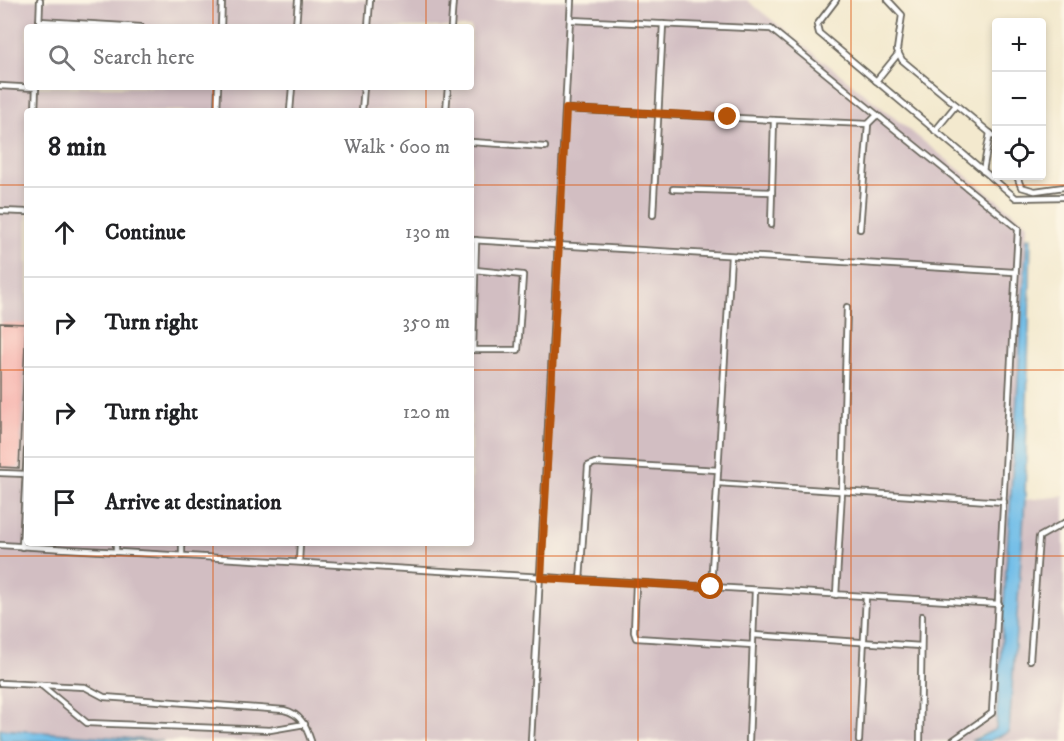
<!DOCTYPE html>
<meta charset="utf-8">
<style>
:root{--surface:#fff;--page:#f2f2f2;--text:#202124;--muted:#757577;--line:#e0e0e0}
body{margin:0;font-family:"IM FELL DW Pica",serif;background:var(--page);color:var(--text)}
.controls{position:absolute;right:18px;top:18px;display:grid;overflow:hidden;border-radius:6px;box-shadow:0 3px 9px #0003}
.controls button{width:54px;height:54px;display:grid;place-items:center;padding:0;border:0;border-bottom:2px solid var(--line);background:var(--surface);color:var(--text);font:30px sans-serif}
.stop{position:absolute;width:18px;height:18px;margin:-14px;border:4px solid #b45309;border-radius:50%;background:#fff}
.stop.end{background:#b45309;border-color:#fff;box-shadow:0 2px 6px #0008}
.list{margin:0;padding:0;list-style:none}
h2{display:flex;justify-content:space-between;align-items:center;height:78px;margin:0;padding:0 24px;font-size:26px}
h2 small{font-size:20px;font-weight:400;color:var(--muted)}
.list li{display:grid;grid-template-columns:39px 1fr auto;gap:18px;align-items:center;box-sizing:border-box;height:90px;padding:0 24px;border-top:2px solid var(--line)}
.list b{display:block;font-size:22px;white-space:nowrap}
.list em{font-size:20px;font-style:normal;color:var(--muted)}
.icon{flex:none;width:33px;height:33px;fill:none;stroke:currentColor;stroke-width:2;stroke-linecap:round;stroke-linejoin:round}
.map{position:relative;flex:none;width:1064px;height:741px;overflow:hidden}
.search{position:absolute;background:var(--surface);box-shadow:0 3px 9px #0003;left:24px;top:24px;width:450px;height:66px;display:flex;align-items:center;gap:15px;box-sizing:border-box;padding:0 21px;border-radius:6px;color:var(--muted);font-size:22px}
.panel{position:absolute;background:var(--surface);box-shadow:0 3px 9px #0003;left:24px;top:108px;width:450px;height:438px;border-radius:6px}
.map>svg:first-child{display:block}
.industrial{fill:#d2bec2;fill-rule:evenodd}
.water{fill:#6dbce8;stroke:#446c82;stroke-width:1.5}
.building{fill:#f6aea9}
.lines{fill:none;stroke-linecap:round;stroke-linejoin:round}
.lane-casing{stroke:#67645a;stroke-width:8}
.lane{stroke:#fff;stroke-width:4.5}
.route{stroke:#b45309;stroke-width:8}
.grid{fill:none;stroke:#de560d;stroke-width:1.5;stroke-opacity:0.55}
</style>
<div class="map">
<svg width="1064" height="741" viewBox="0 0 1064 741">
<rect width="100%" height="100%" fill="#fcf5e5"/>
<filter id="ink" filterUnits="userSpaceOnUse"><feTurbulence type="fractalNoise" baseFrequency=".0167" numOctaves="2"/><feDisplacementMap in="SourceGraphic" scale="12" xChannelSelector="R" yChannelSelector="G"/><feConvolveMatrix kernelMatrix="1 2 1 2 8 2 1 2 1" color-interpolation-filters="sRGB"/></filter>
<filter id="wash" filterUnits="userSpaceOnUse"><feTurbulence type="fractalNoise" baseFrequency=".008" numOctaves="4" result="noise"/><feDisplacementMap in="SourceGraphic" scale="24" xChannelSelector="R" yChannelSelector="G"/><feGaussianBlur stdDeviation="1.35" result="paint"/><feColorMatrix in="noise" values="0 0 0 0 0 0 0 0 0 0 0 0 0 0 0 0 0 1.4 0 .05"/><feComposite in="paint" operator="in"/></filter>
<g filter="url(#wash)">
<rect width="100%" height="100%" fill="#f3e9ce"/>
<g class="industrial">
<path d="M0,0H747L1027,224L996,729L979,735L970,741H163L0,729ZM27,27H471V87H27ZM27,111H471V543H27Z"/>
<path d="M1064,496V741H994L1009,731L1025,500Z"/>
</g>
<g class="water">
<path d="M1031,237L1025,500L1009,732L989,741H971L996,729L1027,238Z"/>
<path d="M0,729L163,741H0Z"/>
</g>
<g id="blocks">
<path class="building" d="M0,323L26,324L19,468L0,467Z"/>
</g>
</g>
<g filter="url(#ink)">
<use href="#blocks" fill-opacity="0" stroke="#67645a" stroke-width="1.5"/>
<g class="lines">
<g class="lane-casing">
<g id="lane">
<path d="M836,0L817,25L819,33L1016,198L1064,197"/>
<path d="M888,0L902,15L897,50L902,60L996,138"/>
<path d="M570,20L771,29L1018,229L992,713L952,741"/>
<path d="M39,21L141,27"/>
<path d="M39,27L40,0"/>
<path d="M221,27L222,0"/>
<path d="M296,27L298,0"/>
<path d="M368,27L370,0"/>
<path d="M451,27L453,0"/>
<path d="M876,81L898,54"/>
<path d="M0,86L36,88"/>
<path d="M566,109L774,120"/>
<path d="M35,111L36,87"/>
<path d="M217,111L218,87"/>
<path d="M290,111L292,87"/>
<path d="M362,111L364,87"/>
<path d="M446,111L448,87"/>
<path d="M935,131L956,105"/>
<path d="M471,142L545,147"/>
<path d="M983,171L990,133"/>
<path d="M1017,176L1021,187L1035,191L1064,187"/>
<path d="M673,189L772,192"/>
<path d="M0,211L27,212"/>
<path d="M653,215L663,24"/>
<path d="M771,225L774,120L868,124"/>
<path d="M860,229L868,124L877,115"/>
<path d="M471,240L1014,272"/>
<path d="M475,270L523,275L518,350H473L476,240"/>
<path d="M0,473L27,474"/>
<path d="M717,483L1004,502"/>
<path d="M0,545L999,604"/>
<path d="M22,547L27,450"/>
<path d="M116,552V543"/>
<path d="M182,556V543"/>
<path d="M299,562L300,543"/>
<path d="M580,580L588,466L595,463L718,470"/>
<path d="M636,584L634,632L636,638L753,645"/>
<path d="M711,587L731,256"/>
<path d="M836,595L842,491L847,307"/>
<path d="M753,635L921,646"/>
<path d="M1030,660L1039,537L1064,523"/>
<path d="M0,683L85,687L104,697L284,710C301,714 306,726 311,741"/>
<path d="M41,685L87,723L270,730L305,724"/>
<path d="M531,741L571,0"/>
<path d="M749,741L755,590"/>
<path d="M859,741L866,596"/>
<path d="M920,741L922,616"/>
</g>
</g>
<use href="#lane" class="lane"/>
</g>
</g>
<g class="lines" filter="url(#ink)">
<path class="route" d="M711,587L541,578L566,109L728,117"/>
</g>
<path class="grid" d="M213,0V27M426,0V27M638,0V741M851,0V741M213,87V111M426,87V111M0,185H27M471,185H1064M0,370H27M471,370H1064M213,543V741M426,543V741M0,556H1064"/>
</svg>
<div class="controls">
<button>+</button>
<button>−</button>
<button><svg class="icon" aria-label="locate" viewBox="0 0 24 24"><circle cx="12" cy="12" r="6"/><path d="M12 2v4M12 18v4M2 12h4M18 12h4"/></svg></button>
</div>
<div class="stop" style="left:711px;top:587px"></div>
<div class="stop end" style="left:728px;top:117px"></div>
<div class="search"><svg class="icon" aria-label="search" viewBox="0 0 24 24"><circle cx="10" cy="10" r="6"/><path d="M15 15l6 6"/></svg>Search here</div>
<section class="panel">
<h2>8 min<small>Walk · 600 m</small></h2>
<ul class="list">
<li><svg class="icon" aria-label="ahead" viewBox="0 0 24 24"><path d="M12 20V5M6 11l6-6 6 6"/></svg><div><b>Continue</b></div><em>130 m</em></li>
<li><svg class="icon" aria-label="right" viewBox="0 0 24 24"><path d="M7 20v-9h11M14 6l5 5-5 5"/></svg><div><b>Turn right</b></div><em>350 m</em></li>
<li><svg class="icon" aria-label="right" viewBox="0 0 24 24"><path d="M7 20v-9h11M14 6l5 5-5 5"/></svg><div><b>Turn right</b></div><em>120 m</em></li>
<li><svg class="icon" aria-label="arrive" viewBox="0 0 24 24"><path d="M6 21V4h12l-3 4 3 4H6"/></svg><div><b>Arrive at destination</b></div></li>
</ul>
</section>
</div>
